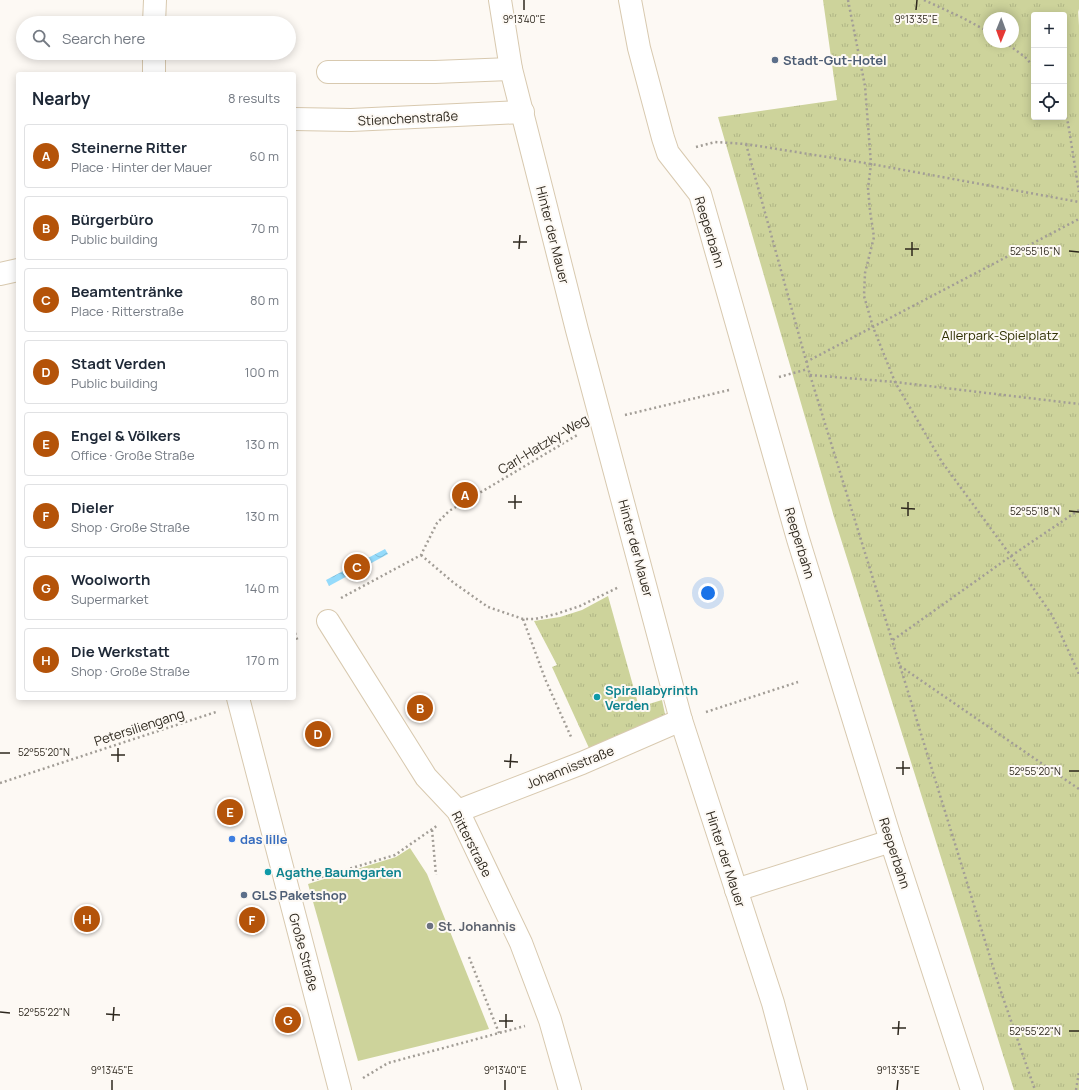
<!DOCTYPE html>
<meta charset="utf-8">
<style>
:root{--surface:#fff;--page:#f2f2f3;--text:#1f2937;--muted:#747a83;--line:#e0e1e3;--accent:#b45309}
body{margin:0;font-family:Manrope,sans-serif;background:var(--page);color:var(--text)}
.controls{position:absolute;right:12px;top:12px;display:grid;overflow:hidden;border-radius:4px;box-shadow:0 2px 10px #0003}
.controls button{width:36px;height:36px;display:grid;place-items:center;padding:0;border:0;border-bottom:1px solid var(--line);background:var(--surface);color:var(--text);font:20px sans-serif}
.compass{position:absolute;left:983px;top:12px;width:36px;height:36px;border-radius:50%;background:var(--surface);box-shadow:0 2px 10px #0003;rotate:181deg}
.you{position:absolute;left:708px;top:593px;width:14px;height:14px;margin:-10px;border:3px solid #fff;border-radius:50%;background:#1a73e8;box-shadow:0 0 0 6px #1a73e833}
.badge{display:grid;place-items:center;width:26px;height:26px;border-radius:50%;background:var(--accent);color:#fff;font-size:13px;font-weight:700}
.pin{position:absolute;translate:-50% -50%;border:2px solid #fff;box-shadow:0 1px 4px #0006}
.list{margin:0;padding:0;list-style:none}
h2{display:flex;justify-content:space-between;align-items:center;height:52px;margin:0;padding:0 16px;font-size:17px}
h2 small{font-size:13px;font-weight:400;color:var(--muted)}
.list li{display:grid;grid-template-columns:26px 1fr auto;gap:12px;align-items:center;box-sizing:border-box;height:64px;margin:0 8px 8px;padding:0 8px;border:1px solid var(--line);border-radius:4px}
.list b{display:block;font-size:15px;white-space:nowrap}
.list p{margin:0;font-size:13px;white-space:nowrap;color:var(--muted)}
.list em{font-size:13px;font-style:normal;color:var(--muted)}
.icon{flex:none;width:22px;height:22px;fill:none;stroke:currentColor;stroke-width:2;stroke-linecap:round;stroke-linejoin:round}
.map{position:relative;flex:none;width:1079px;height:1090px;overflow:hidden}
.search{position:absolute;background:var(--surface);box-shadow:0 2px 10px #0003;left:16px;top:16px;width:280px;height:44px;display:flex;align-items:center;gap:10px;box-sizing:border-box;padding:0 14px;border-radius:22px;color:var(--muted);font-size:15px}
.panel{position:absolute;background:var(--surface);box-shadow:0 2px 10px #0003;left:16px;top:72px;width:280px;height:628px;border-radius:4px}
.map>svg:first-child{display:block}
.grass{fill:#cdd39b}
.park{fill:url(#park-tufts);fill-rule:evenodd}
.water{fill:url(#water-waves)}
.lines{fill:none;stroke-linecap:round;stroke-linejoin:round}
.minor-casing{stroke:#d8c9af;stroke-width:24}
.path{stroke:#a29d96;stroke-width:2.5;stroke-dasharray:2 3;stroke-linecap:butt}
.minor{stroke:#fff;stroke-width:22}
.ticks{fill:none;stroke:#2e281e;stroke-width:1.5}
.service-dot{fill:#5c6f8a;stroke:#fdf9f4;stroke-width:1.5}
.culture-dot{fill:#0f9aa8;stroke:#fdf9f4;stroke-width:1.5}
.shop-dot{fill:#3f7fe0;stroke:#fdf9f4;stroke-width:1.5}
.worship-dot{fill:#6b7280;stroke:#fdf9f4;stroke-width:1.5}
.labels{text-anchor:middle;stroke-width:4;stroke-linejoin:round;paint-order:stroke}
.service-label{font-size:13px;font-weight:bold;fill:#4e5e75;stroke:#fdf9f4;text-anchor:start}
.street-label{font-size:13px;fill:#2e281e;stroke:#fdf9f4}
.park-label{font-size:13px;fill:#2d2f00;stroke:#fdf9f4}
.culture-label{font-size:13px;font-weight:bold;fill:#0d838f;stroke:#fdf9f4;text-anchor:start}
.shop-label{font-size:13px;font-weight:bold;fill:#366cbe;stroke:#fdf9f4;text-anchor:start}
.worship-label{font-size:13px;font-weight:bold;fill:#5b616d;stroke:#fdf9f4;text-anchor:start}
.ticks-label{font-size:10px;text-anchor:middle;fill:#2e281e;stroke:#fdf9f4;stroke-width:4;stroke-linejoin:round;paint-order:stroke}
</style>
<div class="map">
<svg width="1079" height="1090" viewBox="0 0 1079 1090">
<defs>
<pattern id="park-tufts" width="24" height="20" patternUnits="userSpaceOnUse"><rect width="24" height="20" fill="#cdd39b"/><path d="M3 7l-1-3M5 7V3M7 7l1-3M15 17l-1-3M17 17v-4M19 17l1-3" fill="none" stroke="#b0b585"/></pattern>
<pattern id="water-waves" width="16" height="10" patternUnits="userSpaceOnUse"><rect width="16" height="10" fill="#95dbfb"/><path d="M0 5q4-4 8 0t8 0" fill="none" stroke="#81bcd7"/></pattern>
</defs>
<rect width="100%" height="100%" fill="#fdf9f4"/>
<path class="grass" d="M410,848L427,874L489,1029L358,1061L308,884L396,857Z"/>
<g class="park">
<path d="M823,0H1079V12L1078,9L1079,26V1090H1014L834,517L718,117L837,100ZM1034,15H1064V117H1034ZM989,18H1013V42H989Z"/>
<path d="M608,596L639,707L662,700L666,719L589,748L552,667L557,665L534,621L560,617L582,610Z"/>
</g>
<path class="water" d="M385,549L388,554L329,586L326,580Z"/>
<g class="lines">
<g class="minor-casing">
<g id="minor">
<path d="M500,0L511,69L542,191L577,330L681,720L773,1003L796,1090"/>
<path d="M630,0L639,48L663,138L668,153L700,194L798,539L891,841L972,1090"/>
<path d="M154,23L155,0"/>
<path d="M328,72H435L511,69"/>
<path d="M154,74V53"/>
<path d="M294,119L351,120L523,112"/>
<path d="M0,274L18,270"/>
<path d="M328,621L426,777L458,811L521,943L550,1020L570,1090"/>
<path d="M238,698L340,1090"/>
<path d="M458,811L582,763L681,720"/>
<path d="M736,890L891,841"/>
</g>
</g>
<g class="path">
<path d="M848,0L865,86L871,164L868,188L870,211L874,237L865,273L864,296L873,327L895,382L942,462L1011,556L1052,615L1079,674"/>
<path d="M924,0L961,17L989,32"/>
<path d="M1005,42L1025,57L1034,67"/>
<path d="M1064,112L1068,123L1079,192"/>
<path d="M746,144L810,375L999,986L1035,1090"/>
<path d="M696,147L715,142L746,144L871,164L1079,202"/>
<path d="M806,362L1079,219"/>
<path d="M810,375L895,382L1079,404"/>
<path d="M779,377L808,369"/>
<path d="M625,415L729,390"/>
<path d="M421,555L454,583L488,607L523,619H535L556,614L580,606L619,587"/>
<path d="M341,598L421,555L437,523L449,511L579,434"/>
<path d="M523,619L546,681L572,739"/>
<path d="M295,633L298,642"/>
<path d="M893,640L1011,556L1079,510"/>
<path d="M900,666L1079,789"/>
<path d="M706,712L798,682"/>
<path d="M0,783L216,712"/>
<path d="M432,830L436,875"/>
<path d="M312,880L395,855L438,825"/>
<path d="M469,957L499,1033"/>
<path d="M363,1078L388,1063L525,1026"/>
<path d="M1076,1090L1079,1072"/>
</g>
<use href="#minor" class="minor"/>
</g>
<path class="ticks" d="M524,10V0M916,10L917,0M513,242H527M519,249L520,235M905,249H919M1069,251L1079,252M912,256V242M508,502H522M901,508L915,509M515,509V495M1069,511L1079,512M908,516V502M0,753H10M111,755H125M504,761L518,762M118,762V748M510,768L511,754M896,768H910M1069,771H1079M903,775V761M0,1012L10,1013M106,1014L120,1015M113,1021L114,1007M499,1021H513M506,1028V1014M892,1028H906M1069,1031H1079M898,1035L899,1021M112,1090V1080M505,1090V1080M897,1090L898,1080"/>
<g class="service-dot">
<circle cx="775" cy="60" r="4"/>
<circle cx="244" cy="895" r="4"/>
</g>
<g class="culture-dot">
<circle cx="597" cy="697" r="4"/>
<circle cx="268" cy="872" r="4"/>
</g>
<circle class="shop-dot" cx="232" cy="839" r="4"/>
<circle class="worship-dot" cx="430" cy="926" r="4"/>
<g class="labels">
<g class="service-label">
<text x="783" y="65">Stadt-Gut-Hotel</text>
<text x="252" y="900">GLS Paketshop</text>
</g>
<g class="street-label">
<text transform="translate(408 118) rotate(-3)" y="5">Stienchenstraße</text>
<text transform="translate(710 232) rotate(73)" y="5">Reeperbahn</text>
<text transform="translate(553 235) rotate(76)" y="5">Hinter der Mauer</text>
<text transform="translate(543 444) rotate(-31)" y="5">Carl-Hatzky-Weg</text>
<text transform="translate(800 543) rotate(73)" y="5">Reeperbahn</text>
<text transform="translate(636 548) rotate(75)" y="5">Hinter der Mauer</text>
<text transform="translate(139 727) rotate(-18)" y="5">Petersiliengang</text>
<text transform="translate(570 767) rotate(-22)" y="5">Johannisstraße</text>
<text transform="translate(472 844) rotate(63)" y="5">Ritterstraße</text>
<text transform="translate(895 853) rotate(72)" y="5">Reeperbahn</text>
<text transform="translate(726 859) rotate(72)" y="5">Hinter der Mauer</text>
<text transform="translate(304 952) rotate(75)" y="5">Große Straße</text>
</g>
<g class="park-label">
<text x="1000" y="340">Allerpark-Spielplatz</text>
</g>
<g class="culture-label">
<text x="605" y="695">Spirallabyrinth<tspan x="605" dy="15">Verden</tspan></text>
<text x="276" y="877">Agathe Baumgarten</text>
</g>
<g class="shop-label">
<text x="240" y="844">das lille</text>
</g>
<g class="worship-label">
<text x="438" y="931">St. Johannis</text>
</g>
</g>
<g class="ticks-label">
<text x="524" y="23">9°13'40"E</text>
<text x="916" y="23">9°13'35"E</text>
<text x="1035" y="255">52°55'16"N</text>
<text x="1035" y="515">52°55'18"N</text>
<text x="44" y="756">52°55'20"N</text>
<text x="1035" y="775">52°55'20"N</text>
<text x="44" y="1016">52°55'22"N</text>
<text x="1035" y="1035">52°55'22"N</text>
<text x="112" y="1074">9°13'45"E</text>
<text x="505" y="1074">9°13'40"E</text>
<text x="898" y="1074">9°13'35"E</text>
</g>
</svg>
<div class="controls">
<button>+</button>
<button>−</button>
<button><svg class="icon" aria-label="locate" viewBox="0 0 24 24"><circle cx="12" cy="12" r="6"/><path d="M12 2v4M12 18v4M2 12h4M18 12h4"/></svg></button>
</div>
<svg class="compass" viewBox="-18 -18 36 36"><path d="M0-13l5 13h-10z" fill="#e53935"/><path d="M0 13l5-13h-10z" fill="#747a83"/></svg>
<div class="you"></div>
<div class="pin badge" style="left:465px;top:495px">A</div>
<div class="pin badge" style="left:420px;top:708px">B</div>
<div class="pin badge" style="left:357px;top:567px">C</div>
<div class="pin badge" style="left:318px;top:734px">D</div>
<div class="pin badge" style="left:230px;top:812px">E</div>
<div class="pin badge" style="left:252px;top:920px">F</div>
<div class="pin badge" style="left:288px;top:1020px">G</div>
<div class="pin badge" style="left:87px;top:919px">H</div>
<div class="search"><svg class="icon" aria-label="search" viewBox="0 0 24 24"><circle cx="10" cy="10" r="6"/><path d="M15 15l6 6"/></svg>Search here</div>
<section class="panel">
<h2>Nearby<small>8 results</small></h2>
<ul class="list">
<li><span class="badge">A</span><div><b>Steinerne Ritter</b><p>Place · Hinter der Mauer</p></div><em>60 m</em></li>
<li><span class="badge">B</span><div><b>Bürgerbüro</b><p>Public building</p></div><em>70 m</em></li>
<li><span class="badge">C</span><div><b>Beamtentränke</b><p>Place · Ritterstraße</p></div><em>80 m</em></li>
<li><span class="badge">D</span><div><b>Stadt Verden</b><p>Public building</p></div><em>100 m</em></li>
<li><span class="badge">E</span><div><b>Engel &amp; Völkers</b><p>Office · Große Straße</p></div><em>130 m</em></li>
<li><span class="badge">F</span><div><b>Dieler</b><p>Shop · Große Straße</p></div><em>130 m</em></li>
<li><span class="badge">G</span><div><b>Woolworth</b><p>Supermarket</p></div><em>140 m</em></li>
<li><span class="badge">H</span><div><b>Die Werkstatt</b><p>Shop · Große Straße</p></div><em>170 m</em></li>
</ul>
</section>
</div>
